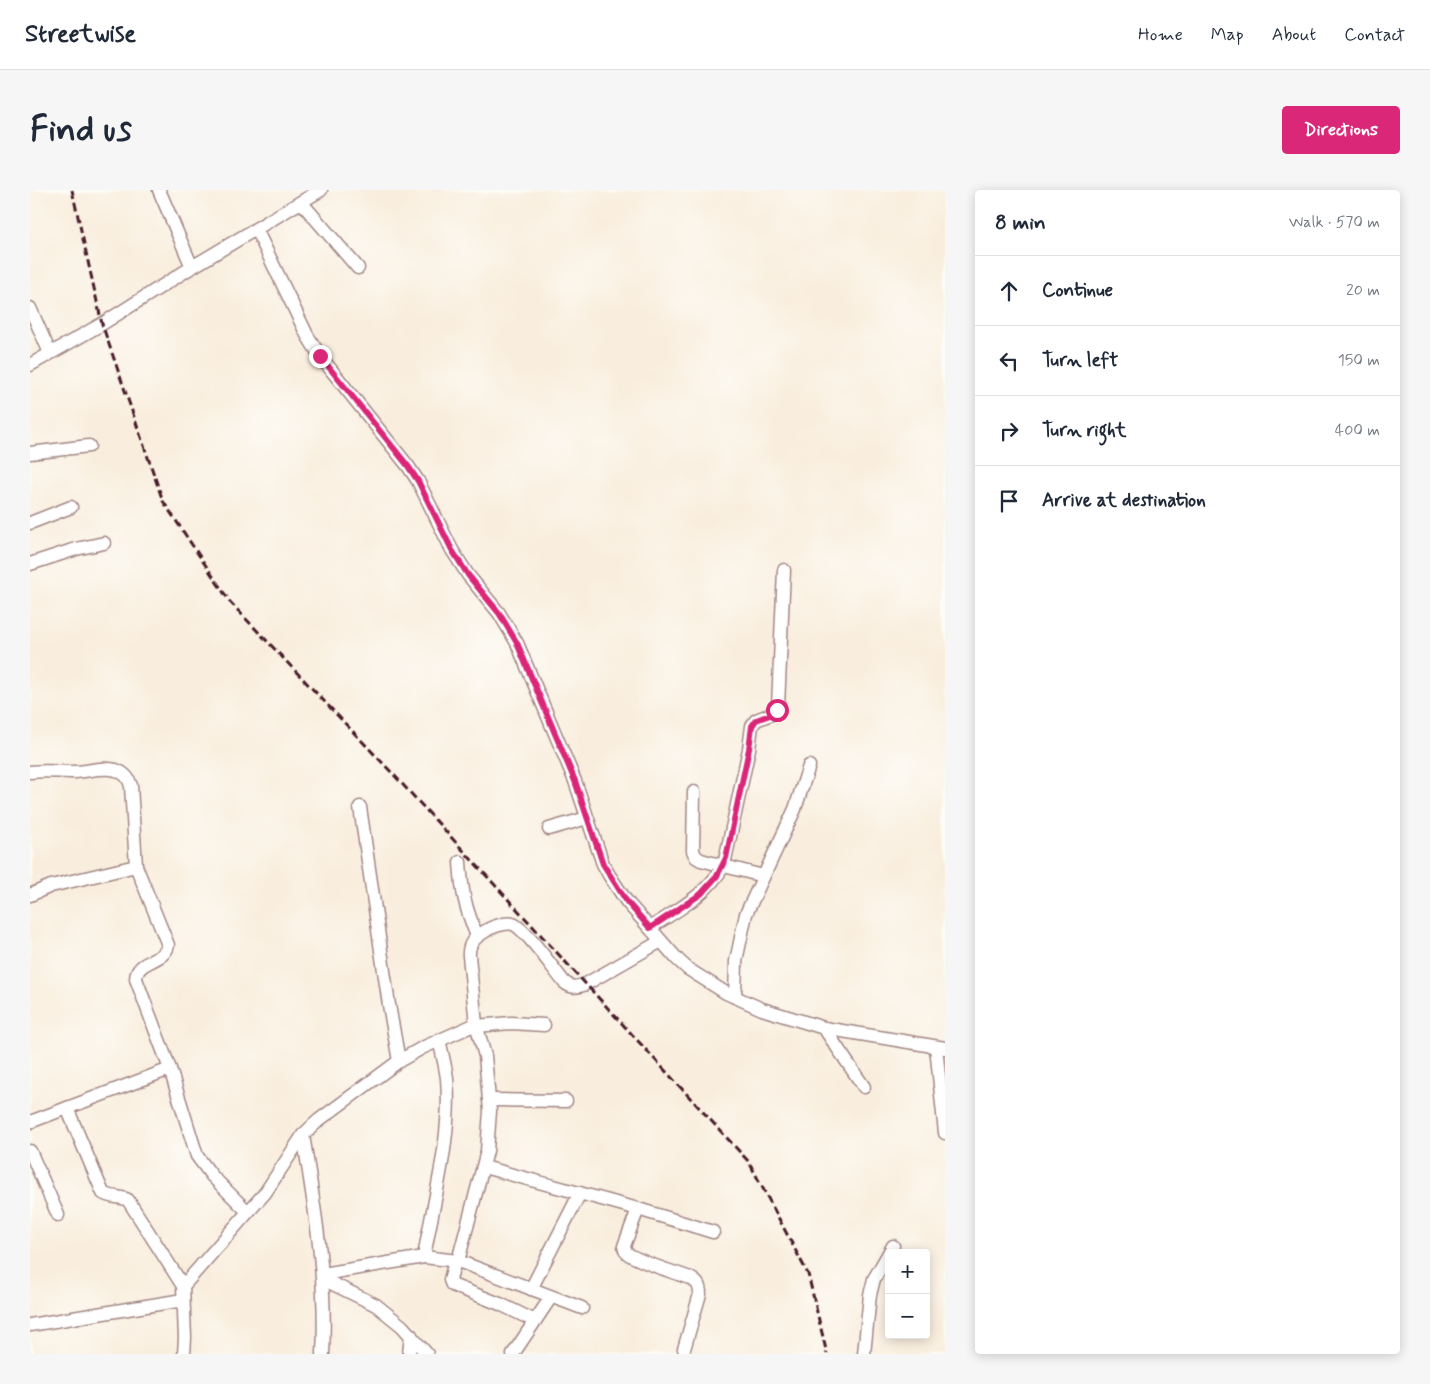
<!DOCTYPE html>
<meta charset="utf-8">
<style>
:root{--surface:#fff;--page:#f6f6f7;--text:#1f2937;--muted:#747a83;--line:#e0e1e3;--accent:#db2777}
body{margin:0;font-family:Mynerve,sans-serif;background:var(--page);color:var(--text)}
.controls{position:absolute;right:15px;bottom:15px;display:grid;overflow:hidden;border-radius:5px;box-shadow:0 2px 12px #0003}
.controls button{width:45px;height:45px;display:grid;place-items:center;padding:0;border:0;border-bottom:1px solid var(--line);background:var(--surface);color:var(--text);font:25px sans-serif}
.stop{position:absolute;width:15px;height:15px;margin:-11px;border:4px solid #db2777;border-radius:50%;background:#fff}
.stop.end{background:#db2777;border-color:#fff;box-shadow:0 1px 5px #0008}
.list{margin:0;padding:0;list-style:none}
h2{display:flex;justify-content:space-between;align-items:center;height:65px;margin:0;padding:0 20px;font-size:21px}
h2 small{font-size:16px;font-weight:400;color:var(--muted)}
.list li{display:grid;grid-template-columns:32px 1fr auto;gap:15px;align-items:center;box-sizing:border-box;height:70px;padding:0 20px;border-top:1px solid var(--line)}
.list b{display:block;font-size:19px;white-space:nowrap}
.list em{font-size:16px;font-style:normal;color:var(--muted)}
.icon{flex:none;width:28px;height:28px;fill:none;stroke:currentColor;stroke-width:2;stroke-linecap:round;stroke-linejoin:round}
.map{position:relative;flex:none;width:915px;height:1164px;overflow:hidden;border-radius:5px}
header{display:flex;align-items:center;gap:30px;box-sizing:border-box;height:70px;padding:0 25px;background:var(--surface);border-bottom:1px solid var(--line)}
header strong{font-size:24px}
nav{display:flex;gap:28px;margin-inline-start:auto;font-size:18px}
.intro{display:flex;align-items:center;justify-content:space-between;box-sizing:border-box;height:120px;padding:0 30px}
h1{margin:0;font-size:35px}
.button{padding:12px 22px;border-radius:5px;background:var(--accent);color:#fff;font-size:18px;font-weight:700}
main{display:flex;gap:30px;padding:0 30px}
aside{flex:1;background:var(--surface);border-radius:5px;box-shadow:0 2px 12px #0003}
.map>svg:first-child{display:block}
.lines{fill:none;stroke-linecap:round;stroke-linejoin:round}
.street-casing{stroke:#a28684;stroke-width:15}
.street{stroke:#fff;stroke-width:12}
.rail{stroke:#4a1f2b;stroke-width:3;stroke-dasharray:8 4;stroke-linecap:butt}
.route{stroke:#db2777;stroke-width:6}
</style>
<header>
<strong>Streetwise</strong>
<nav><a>Home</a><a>Map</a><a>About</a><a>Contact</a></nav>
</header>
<div class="intro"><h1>Find us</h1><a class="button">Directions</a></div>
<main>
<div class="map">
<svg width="915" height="1164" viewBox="0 0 915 1164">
<rect width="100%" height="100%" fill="#fdfcf7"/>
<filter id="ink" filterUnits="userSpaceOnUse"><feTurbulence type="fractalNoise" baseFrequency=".02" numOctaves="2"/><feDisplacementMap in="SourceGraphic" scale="10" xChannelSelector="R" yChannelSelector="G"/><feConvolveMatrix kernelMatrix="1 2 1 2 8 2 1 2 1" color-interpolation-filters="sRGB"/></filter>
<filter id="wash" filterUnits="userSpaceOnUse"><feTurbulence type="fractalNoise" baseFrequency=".0096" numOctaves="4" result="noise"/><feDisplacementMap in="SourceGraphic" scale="20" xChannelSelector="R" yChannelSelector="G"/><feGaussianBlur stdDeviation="1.12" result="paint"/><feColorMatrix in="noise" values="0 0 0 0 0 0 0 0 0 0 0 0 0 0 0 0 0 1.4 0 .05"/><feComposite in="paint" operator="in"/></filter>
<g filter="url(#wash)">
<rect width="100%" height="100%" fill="#f9eede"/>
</g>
<g filter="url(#ink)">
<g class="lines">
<g class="street-casing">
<g id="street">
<path d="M129,0L162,77"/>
<path d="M271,12L328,78"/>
<path d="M226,39L277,145L290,166L378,276L388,291L422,360L438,385L469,423L487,453L545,591L573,674L579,685L597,712L647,769L658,779L696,803L732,819L794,838L915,858"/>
<path d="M0,118L20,163"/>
<path d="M0,175L72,134L162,77L291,0"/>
<path d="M0,263L59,256"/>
<path d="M0,333L41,317"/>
<path d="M0,374L46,359L74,353"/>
<path d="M0,582C15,580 29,582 43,582C57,582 73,576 86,580C95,583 99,588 101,596L106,676L21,696L0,705"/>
<path d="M664,602L663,661L666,667L671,670L733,686"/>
<path d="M330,617L359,815L369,871"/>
<path d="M519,639L557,628"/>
<path d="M430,672C432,703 435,717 447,746"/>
<path d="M106,676L138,755C135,773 106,769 106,789L140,879"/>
<path d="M620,738C647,720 677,705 694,675L719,559L722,536L726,530L744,523L748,516L754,380"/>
<path d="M705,807L706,771L716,724L765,619L779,576"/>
<path d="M446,836L481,833L514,835"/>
<path d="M794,838L834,897"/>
<path d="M906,857L915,943"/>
<path d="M459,910L536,911"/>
<path d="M37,918L140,879L167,966L182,986L218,1022L153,1096"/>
<path d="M0,932L37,918L73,1003C80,1008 90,1006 98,1010L153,1096L155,1148L154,1164"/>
<path d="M273,945C285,1018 297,1090 293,1164"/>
<path d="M0,961L28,1025"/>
<path d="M454,977L608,1019L683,1042"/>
<path d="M608,1019L594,1056C595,1060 594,1060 597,1063C606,1071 647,1083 660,1088C667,1092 670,1095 670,1104L654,1159"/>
<path d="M218,1022L235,1003L273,945L289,930L369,871L392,858L446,834"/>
<path d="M394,1067L428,1071L552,1118"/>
<path d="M425,1071L420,1090L422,1095L470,1114L505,1131"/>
<path d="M428,1071L457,961L460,921L455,866L446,834L439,766C438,754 444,748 454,742C461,737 475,732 483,734C496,739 524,780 534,792C542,799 547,797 556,794L631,751"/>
<path d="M293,1084L394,1067C404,1008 422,948 417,888C415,875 412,862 409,850"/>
<path d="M293,1089L346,1115L372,1136L397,1164"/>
<path d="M501,1099L550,1003"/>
<path d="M0,1135L153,1110"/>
<path d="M379,1164L381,1145"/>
<path d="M483,1164L521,1107"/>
<path d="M834,1164L840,1105L844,1089L863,1056"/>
</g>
</g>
<use href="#street" class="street"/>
<path class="rail" d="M42,0L72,134L133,311L200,412L364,585L719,972L778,1084L797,1164"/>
</g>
</g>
<g class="lines" filter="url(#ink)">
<path class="route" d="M290,166L378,276L388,291L422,360L438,385L469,423L487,453L545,591L573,674L597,712L620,738L671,704L687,686L696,668L719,559L722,536L726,530L740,525L747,520"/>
</g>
</svg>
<div class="controls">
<button>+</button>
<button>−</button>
</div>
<div class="stop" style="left:747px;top:520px"></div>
<div class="stop end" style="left:290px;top:166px"></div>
</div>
<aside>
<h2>8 min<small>Walk · 570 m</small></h2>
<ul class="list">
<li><svg class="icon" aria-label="ahead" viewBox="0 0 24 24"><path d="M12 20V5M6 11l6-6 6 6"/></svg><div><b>Continue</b></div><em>20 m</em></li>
<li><svg class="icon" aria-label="left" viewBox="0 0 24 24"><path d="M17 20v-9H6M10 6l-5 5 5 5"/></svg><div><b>Turn left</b></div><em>150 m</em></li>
<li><svg class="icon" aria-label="right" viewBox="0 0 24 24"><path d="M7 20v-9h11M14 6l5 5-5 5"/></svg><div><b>Turn right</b></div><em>400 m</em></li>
<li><svg class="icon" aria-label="arrive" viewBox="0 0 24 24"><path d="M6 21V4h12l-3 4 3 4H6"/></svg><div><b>Arrive at destination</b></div></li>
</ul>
</aside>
</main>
